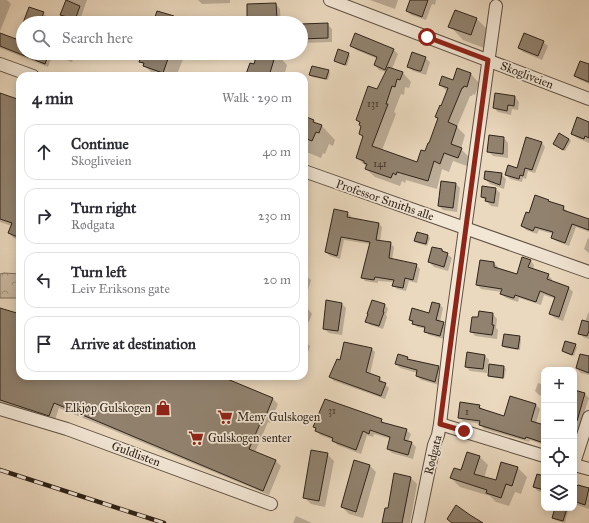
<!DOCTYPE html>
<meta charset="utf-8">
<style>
:root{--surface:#fff;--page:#f2f2f3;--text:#2b2b33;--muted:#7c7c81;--line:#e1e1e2}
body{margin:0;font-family:"IM FELL Great Primer",serif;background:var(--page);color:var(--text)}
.controls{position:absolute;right:12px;bottom:12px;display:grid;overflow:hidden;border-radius:8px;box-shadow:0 2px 10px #0003}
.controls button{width:36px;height:36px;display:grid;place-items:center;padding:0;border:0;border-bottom:1px solid var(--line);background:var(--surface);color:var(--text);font:20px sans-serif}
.stop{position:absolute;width:12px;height:12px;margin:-9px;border:3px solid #8f2418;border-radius:50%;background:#fff}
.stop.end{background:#8f2418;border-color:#fff;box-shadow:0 1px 4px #0008}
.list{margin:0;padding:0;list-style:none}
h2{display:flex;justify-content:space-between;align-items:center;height:52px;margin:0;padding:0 16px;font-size:17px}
h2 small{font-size:13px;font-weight:400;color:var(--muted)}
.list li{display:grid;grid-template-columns:26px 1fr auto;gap:12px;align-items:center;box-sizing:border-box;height:56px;margin:0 8px 8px;padding:0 8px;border:1px solid var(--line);border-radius:12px}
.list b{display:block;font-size:15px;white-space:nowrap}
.list p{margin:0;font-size:13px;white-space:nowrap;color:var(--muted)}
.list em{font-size:13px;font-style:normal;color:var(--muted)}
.icon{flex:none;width:22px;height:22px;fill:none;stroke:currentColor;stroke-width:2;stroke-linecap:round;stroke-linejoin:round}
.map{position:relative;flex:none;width:589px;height:523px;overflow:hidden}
.search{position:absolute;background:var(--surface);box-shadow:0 2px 10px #0003;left:16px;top:16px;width:292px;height:44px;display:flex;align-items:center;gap:10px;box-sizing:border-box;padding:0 14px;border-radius:22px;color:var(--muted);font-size:15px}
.panel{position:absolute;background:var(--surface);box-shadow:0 2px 10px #0003;left:16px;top:72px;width:292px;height:308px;border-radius:12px}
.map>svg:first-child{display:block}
.park{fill:url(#park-crowns);stroke:#7d6e5e}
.shadow{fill:#0003}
.building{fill:#91826f;stroke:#2f2319}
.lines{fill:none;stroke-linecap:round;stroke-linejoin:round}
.minor-casing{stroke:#5e5042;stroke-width:14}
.minor{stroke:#f2e6d5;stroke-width:12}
.rail-casing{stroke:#2f2319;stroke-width:4.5}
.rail{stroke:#f2e6d5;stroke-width:3;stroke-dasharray:9;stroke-linecap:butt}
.route{stroke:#8f2418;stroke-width:5}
.labels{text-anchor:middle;stroke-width:3.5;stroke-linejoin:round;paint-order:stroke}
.number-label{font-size:10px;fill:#483b2e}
.street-label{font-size:12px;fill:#2f2319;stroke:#f2e6d5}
.poi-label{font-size:12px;fill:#2f2319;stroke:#f2e6d5;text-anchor:start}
</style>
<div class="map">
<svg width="589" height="523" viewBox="0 0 589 523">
<defs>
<pattern id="park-crowns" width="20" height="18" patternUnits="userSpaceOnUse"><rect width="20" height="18" fill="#cbbaa3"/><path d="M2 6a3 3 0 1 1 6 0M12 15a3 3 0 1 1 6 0" fill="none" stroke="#a59784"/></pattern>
</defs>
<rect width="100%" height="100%" fill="#ebd9bf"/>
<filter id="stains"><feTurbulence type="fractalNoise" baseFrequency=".005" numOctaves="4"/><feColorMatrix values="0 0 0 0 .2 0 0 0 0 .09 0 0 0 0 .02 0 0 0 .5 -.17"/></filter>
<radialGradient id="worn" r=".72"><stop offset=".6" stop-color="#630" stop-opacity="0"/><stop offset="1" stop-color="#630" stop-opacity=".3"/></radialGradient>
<path class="park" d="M4,273L20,274V298H0V274Z"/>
<g class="shadow">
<path d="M0,0H7L11,4L0,31Z"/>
<path d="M67,0H87L79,23H66L67,19L61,14Z"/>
<path d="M198,0H230V3L202,4Z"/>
<path d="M370,0H398L395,9Z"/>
<path d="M411,0H436L435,5L432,4L426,20L411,15L407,11Z"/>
<path d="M276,4L280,9L281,22L253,23L248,19Z"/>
<path d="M455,11L477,19L490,32L484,48L463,40L450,26Z"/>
<path d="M158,12L174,17L180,23H154Z"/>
<path d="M43,13L46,16L44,23H24Z"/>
<path d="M327,24L332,29V42L304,43L301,40V25Z"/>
<path d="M23,25V53H49L52,56L48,67L0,48V34L17,40Z"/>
<path d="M356,34L394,50L398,54L392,69L403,73L411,82L409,88L405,87L404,95L401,94L394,112L396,114L382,150L418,163L430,144L438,119L437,117L442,107L448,92L440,85L454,81L458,70L471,74L479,83L475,95L473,94L472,96H470L457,127L465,135L461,149L470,158L467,166L453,161L449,172L442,169L437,189L406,180L405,183L402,181L400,186L375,177L366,169L367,167L357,158L364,138L360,134L362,127L357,120L377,90L386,72L379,70L375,65L378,59L356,50L352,46Z"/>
<path d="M543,42L548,46L542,60L523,52L519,48Z"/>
<path d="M55,53H75L72,62L58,57Z"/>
<path d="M143,53H182V55L184,57L177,74L182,76H155L140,61Z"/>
<path d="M258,53H276L287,65L284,76H246L250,64L255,66Z"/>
<path d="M348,54L350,56L347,66L335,61Z"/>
<path d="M425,58L430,62L426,75L413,71L408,67Z"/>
<path d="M589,65V84L580,80L575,76Z"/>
<path d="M328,71L330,73L328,80L312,77L310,75Z"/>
<path d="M0,94L20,101V241L14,238L9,233L12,226L0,222Z"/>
<path d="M515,97L519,102L518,110L512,109L511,115L498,112L494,108Z"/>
<path d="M304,117L313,120L317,125L322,126L335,140L333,146L329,144L325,154L323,153L321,158L304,151Z"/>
<path d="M589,123V143L577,138L572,134Z"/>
<path d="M504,138L508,143V158L493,156L488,151Z"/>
<path d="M569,139L571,141L565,151L554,144Z"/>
<path d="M542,143L545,147L535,173L528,171L526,179L523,178L522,182L510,179L506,175L517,169Z"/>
<path d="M501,174L506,179L504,189L490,184L485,179Z"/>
<path d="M456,184L460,188L457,212L443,210L439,206Z"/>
<path d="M483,187L496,189L500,193L498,207L491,206L482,197Z"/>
<path d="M548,201L551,203L563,207L567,211L566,212L588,220L589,217V232L576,227L569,246L556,241L552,237L553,234L539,230L537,234L526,230L522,226L530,214Z"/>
<path d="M347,213L351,216L350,219L379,224L382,227L380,242L390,243L394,247L392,260L416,265L420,269L417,283L409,281L406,291L397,289L393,285L394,282L378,281V283L365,281L362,277L370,244L344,240L340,259L330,256L326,252Z"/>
<path d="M417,233L428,236L430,238L427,246L417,243L415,241Z"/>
<path d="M588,238L589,239V253L584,249Z"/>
<path d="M442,250L452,258L448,271L434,267L429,262Z"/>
<path d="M530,260L534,265L533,269L548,275L552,279L551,282L569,288L573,292L563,321L555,318L550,314L556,299L544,295L541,305L519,298L518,302L506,298L501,294L502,292L481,289L477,285L494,263L498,267V269L517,275Z"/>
<path d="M304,275L311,280L307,293L304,292Z"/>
<path d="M433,303L440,305L443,308L440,322L443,323L447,327L444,339L429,335L425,331L426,329L417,327L410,320L430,314Z"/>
<path d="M342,304L346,308L342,335L329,333L324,329Z"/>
<path d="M385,305L388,309L386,315L387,317L383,329L370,325L367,321Z"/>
<path d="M304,308L308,309L312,314L309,322L305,320L304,324Z"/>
<path d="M0,309L20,315V376H218L273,399L278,404L270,423L268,422L255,452L276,461L281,466L269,495L59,408L55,420L0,402Z"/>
<path d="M589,311V339L583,337L579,333L585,322Z"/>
<path d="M493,314L497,319L496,328L498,330L497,339L475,336L471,331Z"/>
<path d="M519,337L521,339L520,350L505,348L503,346Z"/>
<path d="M304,341L310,346L306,358H304Z"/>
<path d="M575,345L577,347L574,356L565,353L563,351Z"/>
<path d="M372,349L375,352L370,374L380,378L383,382V383L389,388L385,399L334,381L330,377L340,361Z"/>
<path d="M484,355L489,360L487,373L470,371L466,367Z"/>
<path d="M581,355L589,357V375L581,373L577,369Z"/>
<path d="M407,357L410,361L438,367L442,371L439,385L421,380L417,376L418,373L400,368L396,364Z"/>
<path d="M490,365L504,367L506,369L504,379L491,377L489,375Z"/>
<path d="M538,383L544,385V396L539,395L535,391Z"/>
<path d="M574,391L585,394L589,398L574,444Z"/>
<path d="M511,398L536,405L540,409L536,423L544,426V445L530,440L529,442L484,429L480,424L463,421L459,417L479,406L484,410L505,417Z"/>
<path d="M381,420L385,424L406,430L411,434L408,442L412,443L416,447L413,459L392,453L388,449L391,439L374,434L373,437L367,435L361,454L337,445L333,440L320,435L314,427Z"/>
<path d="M327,454L334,461L325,507L311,504L304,497Z"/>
<path d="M479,456L488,465L484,478L496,482L502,463L518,468L527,477L521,494L515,492L509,506L496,502L490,496L460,487L451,478Z"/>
<path d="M369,465L376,472L363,518L349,514L342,507Z"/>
<path d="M410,477L417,484L410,523H386L389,509Z"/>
<path d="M544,477V493L538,491L534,487Z"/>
<path d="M574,486L589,489V509L574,504Z"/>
<path d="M556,508H564L568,511L565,523L555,520L553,518Z"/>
<path d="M296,516L312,523H293Z"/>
</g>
<g class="building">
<path d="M66,0L80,6L74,23H65L67,17L60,15Z"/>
<path d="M410,0H428L422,17L406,11Z"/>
<path d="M276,3L277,18L247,19V4Z"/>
<path d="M29,7L44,12L39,23H23Z"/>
<path d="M455,10L477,18L471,35L448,27Z"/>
<path d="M157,11L174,16L172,23H165L154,20Z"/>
<path d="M328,23V38L301,39V24Z"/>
<path d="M22,24L23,53H49L45,64L0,46V33L16,39Z"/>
<path d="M355,33L394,49L385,70L374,65L377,57L350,46Z"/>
<path d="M524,33L544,41L538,56L518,48Z"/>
<path d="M338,49L349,53L345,65L334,61Z"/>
<path d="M412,52L426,57L421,71H419L407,67Z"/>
<path d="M142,53H170L163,73L143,66L144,63L139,62Z"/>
<path d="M257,53H276L269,76H251L246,74L250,63L254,64Z"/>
<path d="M580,61L589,64V82L574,76Z"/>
<path d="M312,66L329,70L326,79L309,75Z"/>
<path d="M388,67L403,72L400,80L397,79L395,87L392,86L386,104H388L372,146L417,162L421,150L425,151L428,143H429L438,118L435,117L440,105L441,106L448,88L439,85L442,76L453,80L457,68L471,73L467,87L464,86L463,88H462L448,122L457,126L451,144L462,148L458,158L444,153L440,164L434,161L428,181L397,172L396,175L393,173L391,178L365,169L367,164L364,163V161L356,158L363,136L359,134L361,126L359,125L360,122L356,120L368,86L377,89Z"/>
<path d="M0,93L20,100V238L8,233L12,223L0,219Z"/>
<path d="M495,93L515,96L514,106L508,105L507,111L493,108Z"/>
<path d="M304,116L314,120L313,122L322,125L319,133L316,132L312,141L307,139L305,143H304Z"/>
<path d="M577,117L589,122V138L585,136L584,139L571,134Z"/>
<path d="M559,133L569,139L563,150L553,144Z"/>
<path d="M489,135L504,137L503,154L487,152Z"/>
<path d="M526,137L542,142L532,170L525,168L523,176L520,175L519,179L505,175L508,165L517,168Z"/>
<path d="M485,171L502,173L500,185L484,179Z"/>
<path d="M441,181L456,183L453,208L438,206Z"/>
<path d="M482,186L496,188L494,203L485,201L486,198L481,197Z"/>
<path d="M535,195L549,200L548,201L564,206L563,210L589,219V230L572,224L565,243L551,238L553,232L535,227L533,231L521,226L526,212L529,213Z"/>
<path d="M334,209L348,212L347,217L379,223L376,240L391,242L389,258L417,264L413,280L405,278L403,288L392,286L394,280L375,277L374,280L361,278L370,242L341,237L337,256L325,252Z"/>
<path d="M417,232L428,235L426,244L414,241Z"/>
<path d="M432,247L442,249V251L448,253L444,267L428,262Z"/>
<path d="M522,257L531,260L528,267L549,274L547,279L569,287L559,317L549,314L555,297L540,291L536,302L515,295L514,298H513L500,294L502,289L476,285L480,260L494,262V267L517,274Z"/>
<path d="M326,300L342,303L338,331L323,329Z"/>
<path d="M372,300L385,304L383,312H384L379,326L365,322L368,314H367Z"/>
<path d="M432,302L440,304L436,320L444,322L440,336L424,332L425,327L412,324L413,321L409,320L412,308L429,313Z"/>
<path d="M0,308L20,314V376H220L273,398L265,418L263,417L249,449L276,460L263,491L54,403L49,416L0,400Z"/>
<path d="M479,311L493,313L492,325H494L492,335L470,332L472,317H478Z"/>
<path d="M582,320L589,322V331L587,336L578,334Z"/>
<path d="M504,334L520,336L518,349L502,346Z"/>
<path d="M565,341L576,344L572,355L562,351Z"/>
<path d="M344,342L372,348L366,372L380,377L379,381L386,383L381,396L329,377L337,359L340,360Z"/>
<path d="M467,352L485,355L483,369L465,367Z"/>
<path d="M398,354L408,357L407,359L439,366L435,382L416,376L417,370L395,364Z"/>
<path d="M580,354L589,356V373L576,368Z"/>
<path d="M489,364L504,366L503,378L488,376Z"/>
<path d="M574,390L585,393L577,421L574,420Z"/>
<path d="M510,396L536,404L531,421L544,425V443L526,437L525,439L479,425L480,421L458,418L460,402L480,405L479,408L504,416Z"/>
<path d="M325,399L382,419L381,422L407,429L404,440L412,442L408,455L387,449L390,437L370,430L369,434L363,431L356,450L332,441L333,438L315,431L316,428L313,427Z"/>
<path d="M311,450L328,453L319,501L303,498Z"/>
<path d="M467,452L480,456L474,474L496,480L501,462L518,467L512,486L506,484L501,498L486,493L487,490L450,478L454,468L461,470Z"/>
<path d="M354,460L370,465L356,512L341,507Z"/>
<path d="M394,473L411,477L402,523H382L385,508H388Z"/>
<path d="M537,474L544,476V490L533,487Z"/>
<path d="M574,485L577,486L578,485L589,488L585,505L574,501Z"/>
<path d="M456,505L470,515L483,523H452L447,519Z"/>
<path d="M555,508H567L563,521L552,518Z"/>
</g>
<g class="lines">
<g class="minor-casing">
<g id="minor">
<path d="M330,0L589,99"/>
<path d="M0,64L33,76"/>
<path d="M304,171L589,272"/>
<path d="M0,409L67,429L271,504"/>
<path d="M440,424L544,456"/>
<path d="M574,463L589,417"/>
<path d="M574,465L589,469"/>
<path d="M418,523L434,445L438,435L440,424L451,330L496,6"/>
</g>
</g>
<use href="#minor" class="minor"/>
<g class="rail-casing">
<path id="rail" d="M0,470L164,523"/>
</g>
<use href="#rail" class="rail"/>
</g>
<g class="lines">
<path class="route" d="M427,37L488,60L440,424L464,431"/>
</g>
<defs>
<g id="shop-bare" transform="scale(1.2)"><path d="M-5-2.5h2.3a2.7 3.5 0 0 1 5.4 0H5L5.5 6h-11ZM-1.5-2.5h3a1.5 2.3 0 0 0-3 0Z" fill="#8f2418" stroke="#f2e6d5" stroke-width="2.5" paint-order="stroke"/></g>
<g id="supermarket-bare" transform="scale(1.2)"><path d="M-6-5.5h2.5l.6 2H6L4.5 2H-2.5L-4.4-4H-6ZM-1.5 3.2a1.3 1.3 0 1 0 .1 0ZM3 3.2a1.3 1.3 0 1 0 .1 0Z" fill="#8f2418" stroke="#f2e6d5" stroke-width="2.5" paint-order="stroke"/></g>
</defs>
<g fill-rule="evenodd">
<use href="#shop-bare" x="163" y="408"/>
<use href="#supermarket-bare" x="225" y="417"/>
<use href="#supermarket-bare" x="196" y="438"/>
</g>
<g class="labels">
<g class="number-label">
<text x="373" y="107">131</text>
<text x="380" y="167">141</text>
<text x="332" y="414">31</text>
<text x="467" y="415">1</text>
</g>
<g class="street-label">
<text transform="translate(527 75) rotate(21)" y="4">Skogliveien</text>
<text transform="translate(385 200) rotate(19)" y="4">Professor Smiths alle</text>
<text transform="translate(136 454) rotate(20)" y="4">Guldlisten</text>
<text transform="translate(433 455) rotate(-76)" y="4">Rødgata</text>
</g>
<g class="poi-label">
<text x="151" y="412" text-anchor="end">Elkjøp Gulskogen</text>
<text x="237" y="421">Meny Gulskogen</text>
<text x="208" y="442">Gulskogen senter</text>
</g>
</g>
<rect width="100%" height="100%" filter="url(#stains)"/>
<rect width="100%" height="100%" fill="url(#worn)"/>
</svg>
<div class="controls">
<button>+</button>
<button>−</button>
<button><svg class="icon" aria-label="locate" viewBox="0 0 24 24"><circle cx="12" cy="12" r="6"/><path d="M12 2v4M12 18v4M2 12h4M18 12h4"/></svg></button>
<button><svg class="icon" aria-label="layers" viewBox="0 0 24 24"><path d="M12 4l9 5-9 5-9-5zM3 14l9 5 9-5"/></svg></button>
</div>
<div class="stop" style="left:427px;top:37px"></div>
<div class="stop end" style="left:464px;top:431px"></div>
<div class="search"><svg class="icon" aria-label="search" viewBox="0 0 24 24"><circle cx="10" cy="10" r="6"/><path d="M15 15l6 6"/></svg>Search here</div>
<section class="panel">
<h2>4 min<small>Walk · 290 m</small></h2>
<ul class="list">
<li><svg class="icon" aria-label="ahead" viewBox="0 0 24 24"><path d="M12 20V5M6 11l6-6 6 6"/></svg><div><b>Continue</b><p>Skogliveien</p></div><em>40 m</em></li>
<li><svg class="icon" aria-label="right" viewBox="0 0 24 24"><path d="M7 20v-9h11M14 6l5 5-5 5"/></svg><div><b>Turn right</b><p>Rødgata</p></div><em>230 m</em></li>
<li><svg class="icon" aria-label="left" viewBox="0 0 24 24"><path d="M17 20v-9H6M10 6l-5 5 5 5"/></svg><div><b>Turn left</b><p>Leiv Eriksons gate</p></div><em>20 m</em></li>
<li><svg class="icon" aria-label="arrive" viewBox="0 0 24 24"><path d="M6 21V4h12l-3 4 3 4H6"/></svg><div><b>Arrive at destination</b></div></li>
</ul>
</section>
</div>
